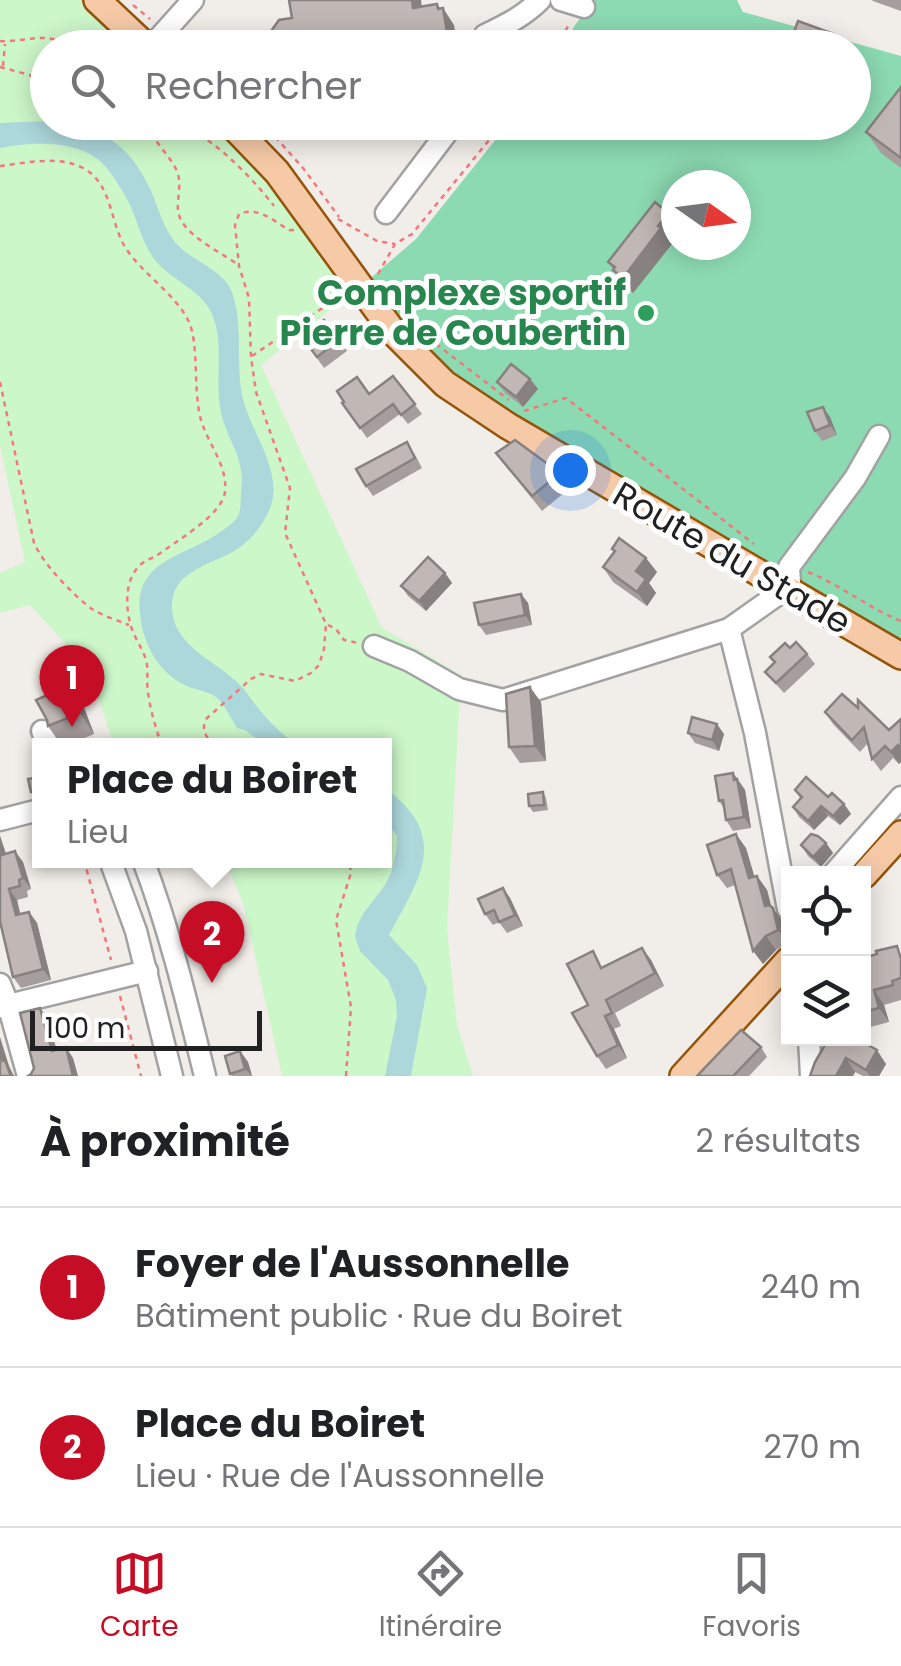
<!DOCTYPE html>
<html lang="fr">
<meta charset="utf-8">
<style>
:root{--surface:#fff;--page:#f2f2f2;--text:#202124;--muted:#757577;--line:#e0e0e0;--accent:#c50d25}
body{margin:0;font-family:Poppins,sans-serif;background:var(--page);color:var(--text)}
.controls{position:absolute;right:30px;bottom:30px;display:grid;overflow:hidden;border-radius:0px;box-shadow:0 5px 25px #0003}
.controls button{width:90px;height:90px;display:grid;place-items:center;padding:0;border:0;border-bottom:2px solid var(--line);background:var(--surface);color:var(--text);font:50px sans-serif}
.compass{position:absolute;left:661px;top:170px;width:90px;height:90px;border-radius:50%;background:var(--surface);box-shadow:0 5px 25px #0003;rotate:104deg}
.scale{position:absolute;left:30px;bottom:25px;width:232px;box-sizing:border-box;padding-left:10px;border:5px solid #212121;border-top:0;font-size:28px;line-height:35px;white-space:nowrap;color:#212121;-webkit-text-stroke:8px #fff;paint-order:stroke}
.you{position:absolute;left:570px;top:470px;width:35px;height:35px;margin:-25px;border:8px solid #fff;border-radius:50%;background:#1a73e8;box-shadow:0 0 0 15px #1a73e833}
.badge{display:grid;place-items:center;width:65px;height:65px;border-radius:50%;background:var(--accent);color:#fff;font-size:32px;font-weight:700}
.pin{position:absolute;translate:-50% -82px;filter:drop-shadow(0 2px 5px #0008)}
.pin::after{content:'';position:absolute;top:52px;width:35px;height:30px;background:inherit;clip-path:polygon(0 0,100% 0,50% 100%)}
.popup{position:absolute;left:32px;top:738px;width:360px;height:130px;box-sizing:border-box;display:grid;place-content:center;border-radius:0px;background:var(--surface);filter:drop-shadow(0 2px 8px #0005);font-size:32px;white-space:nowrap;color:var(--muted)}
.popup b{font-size:38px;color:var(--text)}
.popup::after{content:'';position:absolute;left:50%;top:100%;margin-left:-20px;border:20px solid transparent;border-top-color:var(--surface)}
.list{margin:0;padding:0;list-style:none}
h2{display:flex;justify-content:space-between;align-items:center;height:130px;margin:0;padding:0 40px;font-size:42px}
h2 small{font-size:32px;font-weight:400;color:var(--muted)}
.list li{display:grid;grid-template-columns:65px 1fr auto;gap:30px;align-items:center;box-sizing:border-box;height:160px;padding:0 40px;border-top:2px solid var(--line)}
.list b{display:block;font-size:38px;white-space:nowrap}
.list p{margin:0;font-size:32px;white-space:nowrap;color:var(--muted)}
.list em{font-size:32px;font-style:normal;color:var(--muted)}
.icon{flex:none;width:55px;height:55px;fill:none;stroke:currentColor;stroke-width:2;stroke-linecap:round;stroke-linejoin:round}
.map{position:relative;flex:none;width:901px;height:1076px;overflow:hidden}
.search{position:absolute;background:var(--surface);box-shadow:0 5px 25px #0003;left:30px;right:30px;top:30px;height:110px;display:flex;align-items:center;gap:25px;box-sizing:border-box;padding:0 35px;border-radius:55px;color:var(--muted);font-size:38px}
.sheet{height:450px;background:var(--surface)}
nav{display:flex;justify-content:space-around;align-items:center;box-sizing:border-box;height:140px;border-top:2px solid var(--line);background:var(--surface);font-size:28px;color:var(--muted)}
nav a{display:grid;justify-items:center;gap:5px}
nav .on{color:var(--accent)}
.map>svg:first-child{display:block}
.park{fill:#ccf7c9}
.pitch{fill:#8cdab2;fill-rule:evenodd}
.water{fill:#acd7db}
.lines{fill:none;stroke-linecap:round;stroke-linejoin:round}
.minor-casing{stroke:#a2a2a2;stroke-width:25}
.major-casing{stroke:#94540a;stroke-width:30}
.path{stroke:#f2787c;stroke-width:2.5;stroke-dasharray:5 5;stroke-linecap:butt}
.minor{stroke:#fff;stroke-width:20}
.major{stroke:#f6caa7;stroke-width:25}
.wall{fill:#a69e9c}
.shaded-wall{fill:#87817f}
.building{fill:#c1b8b5;stroke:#87817f;stroke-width:2.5}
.leisure-dot{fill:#2e9e5b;stroke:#fff;stroke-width:4}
.labels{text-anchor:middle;stroke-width:10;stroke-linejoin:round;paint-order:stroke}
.leisure-label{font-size:35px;font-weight:bold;fill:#27864d;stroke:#fff;text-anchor:end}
.street-label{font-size:35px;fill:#212121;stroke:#fff}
</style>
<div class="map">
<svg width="901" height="1076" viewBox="0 0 901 1076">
<rect width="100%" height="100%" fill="#f1ede8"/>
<path class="park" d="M0,0H85L136,47L48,48V122L218,123C271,172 310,234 350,294L261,365L382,628L461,675L447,929L457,1025L473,1076H282L244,906L226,861L384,860V746L114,745L88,668L30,605L0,613V573L25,562L0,445Z"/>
<path class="pitch" d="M594,0H737L743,12L901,56V641L877,631L464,387L417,344L365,283L416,239L509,123L854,122V48L563,47L575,25ZM676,185H736V245H676Z"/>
<g class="water">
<path d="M47,121C53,122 62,122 69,123C112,132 134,153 152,193C158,208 164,228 174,241C189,260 221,268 231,290C245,323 234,368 244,403C253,433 277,465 273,497C270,517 252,541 234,551C210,565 170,572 172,608C173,647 217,661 240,685C247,692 252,701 259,709C270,723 283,735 297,745H265L245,730L237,728C231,719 224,703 216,697C208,691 196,690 187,686C158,673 143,644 140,614C134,557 189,557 223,530C229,526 236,521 239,514C241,507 241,498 241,491C246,457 227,442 221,412C214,380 225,344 212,314C201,288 167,279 152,256C141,240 137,218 128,201C121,188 112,173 102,163C77,139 31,142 0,148V123Z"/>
<path d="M385,788C451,837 420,877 389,935L417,965L427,988L411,1076H385L397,1016L396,1000L388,980L360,951L355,936L357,926L363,914L385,885L391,873L396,852L397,836L385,820Z"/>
</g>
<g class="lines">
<g class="minor-casing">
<g id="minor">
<path d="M561,0L584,7"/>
<path d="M150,48L193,0"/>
<path d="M485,48V35C506,25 524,16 540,0"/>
<path d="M386,213L455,122"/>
<path d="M729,629L755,733L788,909"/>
<path d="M374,646L410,661L459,689L503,700L729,629L777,595L790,582L789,567L855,478L879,436"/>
<path d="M42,731L49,746"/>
<path d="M0,820L39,810"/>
<path d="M110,860L136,931L172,1076"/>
<path d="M143,860C170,931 187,1003 205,1076"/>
<path d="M833,874L901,797"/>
<path d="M0,984L8,1004L28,1076"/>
<path d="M0,1007L147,971"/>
<path d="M809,1038L811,1076"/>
</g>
</g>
<g class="major-casing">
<g id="major">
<path d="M97,0L148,48"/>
<path d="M229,122L277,172L394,333L445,384L508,426L901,656"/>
<path d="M864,875L901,834"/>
<path d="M683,1076L788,961"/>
</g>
</g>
<g class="path">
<path d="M133,5L150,19"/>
<path d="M0,41C23,43 51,29 68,48"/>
<path d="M555,48L570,23"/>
<path d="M3,66L5,44"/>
<path d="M0,67L30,75L36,83L48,84"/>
<path d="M142,122H156"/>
<path d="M162,122C170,124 178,124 185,127C216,140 254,180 274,206"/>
<path d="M262,122L303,168L339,217"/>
<path d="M147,124C155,144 169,154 177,171C182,184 177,198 178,211C181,234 219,251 237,264"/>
<path d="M0,166C26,163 58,155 83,168C112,183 110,222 125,247C142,274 176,294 189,322C199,344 193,392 201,420C208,444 228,466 225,492C222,516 174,542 155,557C126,565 124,598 130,623C133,636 142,647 146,660C149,670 146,681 148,692C150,710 156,728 162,746"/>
<path d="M338,219L377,241L395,244"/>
<path d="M378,274L395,244L412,234L504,122"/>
<path d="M436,344L509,400"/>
<path d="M252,356L340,296"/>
<path d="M0,382L34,543C44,565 72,594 92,609C103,616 117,620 129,625"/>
<path d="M524,411L566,398L754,544"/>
<path d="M808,572C841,585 868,608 901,621"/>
<path d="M328,625L336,629L344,640L358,643"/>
<path d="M156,746L158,734"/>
<path d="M214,746C206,736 200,730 207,718L251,679L261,674L295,681L311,673L319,665L324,649L326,624L285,533L290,488L256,392L251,357L249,298L239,266L235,225L239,214C258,206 272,220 289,230H294"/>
<path d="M84,860L111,960"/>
<path d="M120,996L141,1076"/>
<path d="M346,1076L351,1007L336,920L351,873L349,860"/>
</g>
<use href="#minor" class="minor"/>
<use href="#major" class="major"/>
</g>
<g class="wall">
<path d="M872,0H901V11L873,1Z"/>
<path d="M901,87V168L881,153L866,132Z"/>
<path d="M313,122H383L384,127L367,130L363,124L335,129L336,135L323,137Z"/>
<path d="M669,241L672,244L633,293L624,286L608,262Z"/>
<path d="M324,320L347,351L324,368L302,337Z"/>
<path d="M393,376L422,414L408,424L400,414L367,438L342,403L369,394Z"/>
<path d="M530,379L538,389L523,407L505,393L497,382Z"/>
<path d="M830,417L837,435L822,441L815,431Z"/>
<path d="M414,453L422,468L373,496L366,486Z"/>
<path d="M496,453L560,473L570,488L542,511Z"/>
<path d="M612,549L657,572L649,583L656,593L647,606L613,582L603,567L614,552Z"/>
<path d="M445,573L452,583L426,611L408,596L401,586Z"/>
<path d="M521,594L528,603L532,625L486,635L479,625Z"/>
<path d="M790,648L807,654L815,664L784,693L765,672L774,662L770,657Z"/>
<path d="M69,685L83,705L94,734L66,746H62L48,726L47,720Z"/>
<path d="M541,702L546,761L520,763L509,747Z"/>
<path d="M858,708L889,730L901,719V762L899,764L893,758L881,771L872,759L868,743L860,752L833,724L825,712Z"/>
<path d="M688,733L724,734L719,751L695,743Z"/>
<path d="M733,773L745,790L751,828L733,831L726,820L724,808L719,801Z"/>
<path d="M40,777V796L35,797L31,792Z"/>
<path d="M795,790L828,797L844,804L851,814L840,825L828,816L814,830L799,817L793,807L800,798Z"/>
<path d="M543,792L546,798L548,810L533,812L529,806Z"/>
<path d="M0,836L6,854L23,862L31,889L27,891L28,897L17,900L20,914L29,912L37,923L51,980L21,988L13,977L0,925Z"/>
<path d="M826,843L833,853L821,867L808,856L801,845Z"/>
<path d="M746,848L754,877L757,876L767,890L771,907L783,922L787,943L776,950L763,964L735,885L727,888L717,875Z"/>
<path d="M503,888L510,898L523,926L507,933L499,922L493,925L485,914Z"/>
<path d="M642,948L651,960L664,986L615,1013L621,1026L614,1029L627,1058L606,1069L597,1056L588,1005L603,967Z"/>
<path d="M901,959V1000L884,1005L889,1022L867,1028L864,1024V985L868,984Z"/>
<path d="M829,1038L886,1064L879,1076H863L855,1072L853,1076H810Z"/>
<path d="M761,1047L767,1057L749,1076H697Z"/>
<path d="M240,1051L248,1062L252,1076H232L230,1074Z"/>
</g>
<g class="shaded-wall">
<path d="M412,0H421L424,24L413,8Z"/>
<path d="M437,4L444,13L443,8L454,25L458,48H451L449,44Z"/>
<path d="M834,34L841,44L840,48H829Z"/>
<path d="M328,122H331L335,129L336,135Z"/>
<path d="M668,213L676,224V232L669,241L672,244L633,293L623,278Z"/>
<path d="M530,379L538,389L523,407L516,397Z"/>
<path d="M823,407L830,417L837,435L830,425Z"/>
<path d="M646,558L657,572L649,583L656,593L647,606L637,592L636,571Z"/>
<path d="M445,573L452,583L426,611L419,601Z"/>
<path d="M521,594L528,603L532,625L525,615Z"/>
<path d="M69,685L83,705L94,734L80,713Z"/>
<path d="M530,687L541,702L546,761L535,746Z"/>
<path d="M717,724L724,734L719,751L712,740Z"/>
<path d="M898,745L901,750V762L899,764L891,752Z"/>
<path d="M733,773L745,790L751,828L744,817Z"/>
<path d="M844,804L851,814L840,825L833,816Z"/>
<path d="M821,806L828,816L814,830L808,821Z"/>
<path d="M736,834L746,848L759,892L749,878Z"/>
<path d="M0,836L10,866L2,855L0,847Z"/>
<path d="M826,843L833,853L821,867L813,857Z"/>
<path d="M15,851L23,862L31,889L23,878Z"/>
<path d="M757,876L767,890L775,920L765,906Z"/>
<path d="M503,888L510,898L523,926L515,915Z"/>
<path d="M9,889L17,900L23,926L16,915Z"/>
<path d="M773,908L783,922L787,943L778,930Z"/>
<path d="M29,912L37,923L51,980L43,969Z"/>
<path d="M766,936L776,950L763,964L753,951Z"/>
<path d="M642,948L651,960L664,986L655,973Z"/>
<path d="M874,990L884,1005L889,1022L879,1008Z"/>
<path d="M40,1008L48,1019L60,1062L52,1051Z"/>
<path d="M605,1016L614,1029L627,1058L618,1045Z"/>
<path d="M0,1037L9,1066L14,1076H11L3,1061L0,1051Z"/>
<path d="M66,1047L73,1058L78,1076H73Z"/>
<path d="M877,1050L886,1064L879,1076H870L866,1070Z"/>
<path d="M240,1051L248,1062L252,1076L245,1069Z"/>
<path d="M846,1058L855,1072L853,1076H836Z"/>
</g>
<g class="building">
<path d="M289,0H412L413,8L437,4L438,9L443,8L449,44L444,45V48H259L279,20L292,18Z"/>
<path d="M798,21L834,34L829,48H805L790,43Z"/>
<path d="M901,87V158L866,132Z"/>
<path d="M655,202L668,213L658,226L661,228L623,278L613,270L615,267L608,262Z"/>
<path d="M324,320L339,340L317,357L302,337Z"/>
<path d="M511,364L530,379L516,397L497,382Z"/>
<path d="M393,376L415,404L401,415L393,404L360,428L342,403L344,402L337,391L357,377L369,394Z"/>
<path d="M823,407L830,425L815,431L807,412Z"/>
<path d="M515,440L560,473L532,496L496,453Z"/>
<path d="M407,442L415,458L366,486L356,469Z"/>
<path d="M619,538L646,558L636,571L646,579L637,592L603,567L615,551L612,549Z"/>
<path d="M428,557L445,573L419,601L401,586Z"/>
<path d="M521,594L525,615L479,625L474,603Z"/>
<path d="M796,642L807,654L776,683L765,672L775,662L770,657L785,643L790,648Z"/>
<path d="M69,685L80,713L48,726L47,720L36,700Z"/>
<path d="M530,687L535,746L509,747L506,694Z"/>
<path d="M842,694L858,708V700L889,730L901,719V748L898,745L891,752L885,746L872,759L864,727L852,740L825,712Z"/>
<path d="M692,717L717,724L712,740L688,733Z"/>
<path d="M733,773L734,780L737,779L744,817L726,820L723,800L719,801L715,776Z"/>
<path d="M40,777V790L31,792L28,779Z"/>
<path d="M806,777L828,797L832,793L844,804L833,816L821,806L808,821L793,807L802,797L795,790Z"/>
<path d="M543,792L544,805L529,806L528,794Z"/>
<path d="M736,834L749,878L757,876L765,906L769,905L773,908L778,930L766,936L753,951L731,869L717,875L707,845Z"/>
<path d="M811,834L818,836L826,843L813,857L801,845Z"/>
<path d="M0,847L2,855L15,851L23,878L19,880L20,886L9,889L16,915L29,912L43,969L13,977L0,921Z"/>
<path d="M503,888L515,915L499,922L494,910L485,914L478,899Z"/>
<path d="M897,946L901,959V978L892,981L893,985L874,990L879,1008L864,1012V985L868,984L864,966V958L877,954L876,951Z"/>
<path d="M642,948L655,973L606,1000L612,1013L605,1016L618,1045L597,1056L572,1013L588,1005L567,964L593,951L601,968Z"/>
<path d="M40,1008L52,1051L66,1047L73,1076H28L31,1074L34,1068L20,1013Z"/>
<path d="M741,1030L761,1047L733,1076H697Z"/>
<path d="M829,1038H855L877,1050L866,1070L846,1058L836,1076H810L815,1062Z"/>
<path d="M0,1051L3,1061L5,1060L10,1074L13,1076H0Z"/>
<path d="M240,1051L245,1069L230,1074L225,1056Z"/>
</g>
<circle class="leisure-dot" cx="646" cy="313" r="10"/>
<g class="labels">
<g class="leisure-label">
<text x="626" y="305">Complexe sportif<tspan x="626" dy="40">Pierre de Coubertin</tspan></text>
</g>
<g class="street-label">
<text transform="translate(732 558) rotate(30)" y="12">Route du Stade</text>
</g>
</g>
</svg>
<div class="controls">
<button><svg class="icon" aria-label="locate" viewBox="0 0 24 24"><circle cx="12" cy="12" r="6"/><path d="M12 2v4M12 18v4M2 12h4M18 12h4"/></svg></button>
<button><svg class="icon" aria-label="layers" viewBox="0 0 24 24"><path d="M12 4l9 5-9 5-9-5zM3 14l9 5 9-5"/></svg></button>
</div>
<svg class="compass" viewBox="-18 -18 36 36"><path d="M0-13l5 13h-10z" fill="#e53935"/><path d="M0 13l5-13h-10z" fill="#757577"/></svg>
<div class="scale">100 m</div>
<div class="you"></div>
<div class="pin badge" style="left:72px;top:727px">1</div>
<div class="pin badge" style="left:212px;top:983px">2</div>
<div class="popup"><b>Place du Boiret</b>Lieu</div>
<div class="search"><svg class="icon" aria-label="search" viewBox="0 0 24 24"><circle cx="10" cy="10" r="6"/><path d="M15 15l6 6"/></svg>Rechercher</div>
</div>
<section class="sheet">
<h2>À proximité<small>2 résultats</small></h2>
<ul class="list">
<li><span class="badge">1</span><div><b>Foyer de l'Aussonnelle</b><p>Bâtiment public · Rue du Boiret</p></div><em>240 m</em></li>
<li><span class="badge">2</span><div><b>Place du Boiret</b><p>Lieu · Rue de l'Aussonnelle</p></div><em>270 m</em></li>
</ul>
</section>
<nav>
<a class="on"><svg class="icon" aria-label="map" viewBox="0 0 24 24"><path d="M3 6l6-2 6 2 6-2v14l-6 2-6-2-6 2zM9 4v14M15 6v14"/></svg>Carte</a>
<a><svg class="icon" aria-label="directions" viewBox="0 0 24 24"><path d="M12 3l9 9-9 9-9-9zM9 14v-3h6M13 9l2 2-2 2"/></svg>Itinéraire</a>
<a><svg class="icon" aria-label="saved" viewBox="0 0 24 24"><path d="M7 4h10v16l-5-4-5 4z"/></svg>Favoris</a>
</nav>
